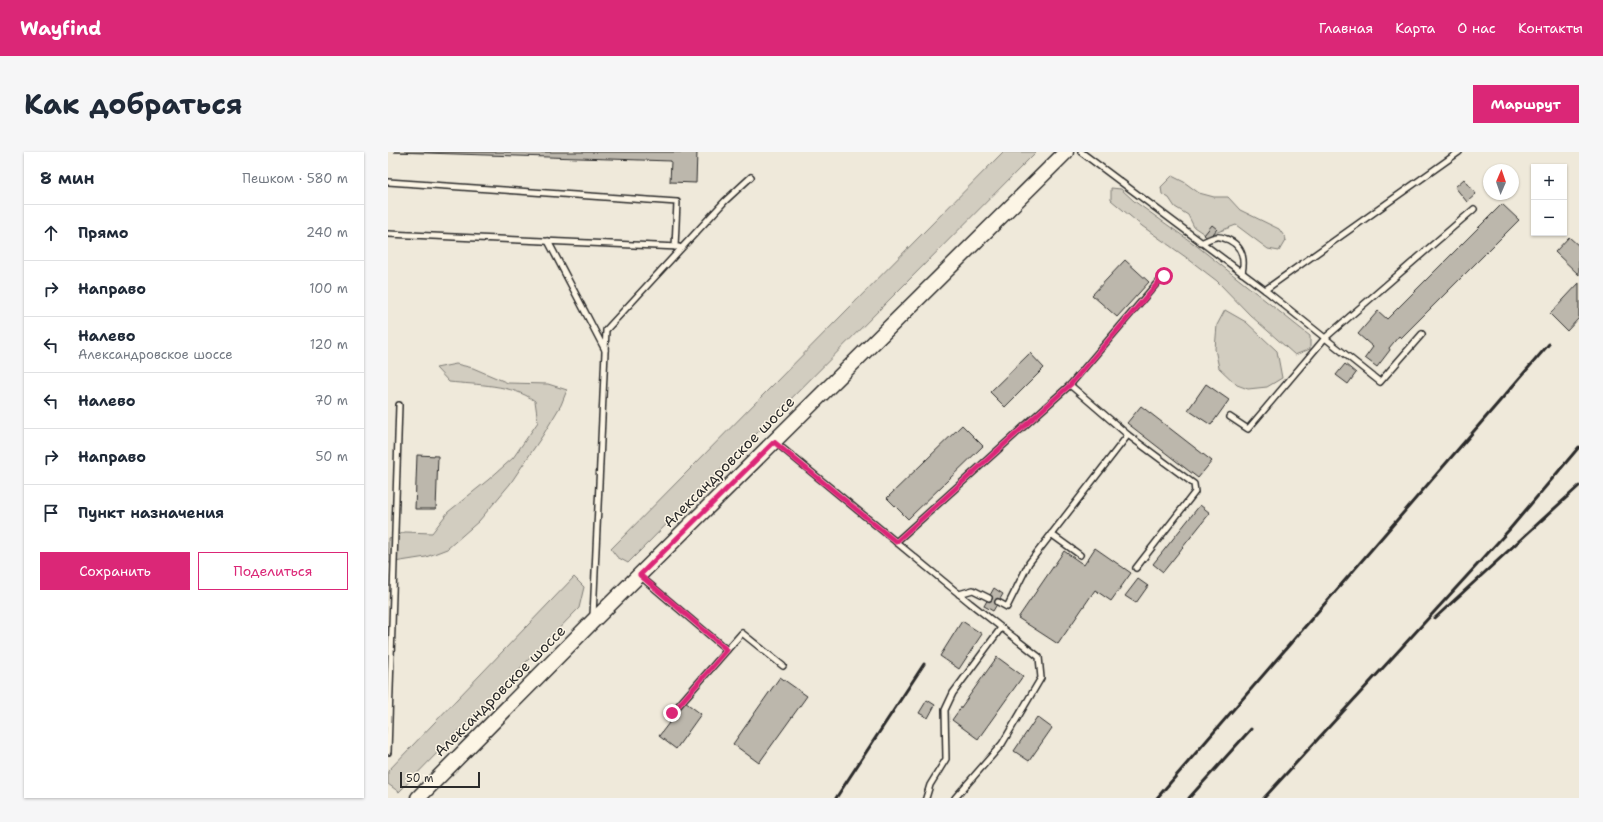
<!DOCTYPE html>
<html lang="ru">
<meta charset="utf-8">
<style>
:root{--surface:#fff;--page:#f6f6f7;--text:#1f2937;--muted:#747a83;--line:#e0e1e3;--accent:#db2777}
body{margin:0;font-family:"Shantell Sans",sans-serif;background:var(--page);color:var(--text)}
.controls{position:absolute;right:12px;top:12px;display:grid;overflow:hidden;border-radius:0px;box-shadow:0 1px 3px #0004}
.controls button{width:36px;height:36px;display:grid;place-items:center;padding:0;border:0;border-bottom:1px solid var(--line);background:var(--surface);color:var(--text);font:20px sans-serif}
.compass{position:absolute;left:1095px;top:12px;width:36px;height:36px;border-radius:50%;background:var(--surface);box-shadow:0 1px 3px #0004;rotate:2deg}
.scale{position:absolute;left:12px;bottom:10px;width:80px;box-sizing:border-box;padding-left:4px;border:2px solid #2b2b2b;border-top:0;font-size:11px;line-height:14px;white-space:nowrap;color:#2b2b2b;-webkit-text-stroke:3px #fcf5e5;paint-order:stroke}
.stop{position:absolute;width:12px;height:12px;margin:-9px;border:3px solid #db2777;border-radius:50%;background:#fff}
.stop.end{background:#db2777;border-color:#fff;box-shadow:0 1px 4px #0008}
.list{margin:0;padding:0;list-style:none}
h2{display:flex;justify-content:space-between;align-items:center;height:52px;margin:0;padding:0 16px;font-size:17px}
h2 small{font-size:13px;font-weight:400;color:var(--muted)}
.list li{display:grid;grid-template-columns:26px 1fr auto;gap:12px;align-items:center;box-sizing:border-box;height:56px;padding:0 16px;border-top:1px solid var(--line)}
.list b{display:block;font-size:15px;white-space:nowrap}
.list p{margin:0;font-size:13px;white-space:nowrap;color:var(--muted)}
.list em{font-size:13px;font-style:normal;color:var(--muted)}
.actions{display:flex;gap:8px;padding:12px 16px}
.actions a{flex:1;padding:9px 0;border:1px solid var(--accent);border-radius:0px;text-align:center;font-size:14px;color:var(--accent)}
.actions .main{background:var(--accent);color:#fff}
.icon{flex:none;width:22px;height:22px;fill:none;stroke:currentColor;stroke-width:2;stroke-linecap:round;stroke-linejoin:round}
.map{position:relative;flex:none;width:1191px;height:646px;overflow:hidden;border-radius:0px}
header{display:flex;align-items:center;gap:24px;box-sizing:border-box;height:56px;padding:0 20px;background:var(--accent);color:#fff}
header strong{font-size:19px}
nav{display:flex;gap:22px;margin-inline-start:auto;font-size:14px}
.intro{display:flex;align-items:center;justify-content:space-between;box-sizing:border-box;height:96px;padding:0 24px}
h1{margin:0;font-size:28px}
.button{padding:10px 18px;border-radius:0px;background:var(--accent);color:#fff;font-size:14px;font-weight:700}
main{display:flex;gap:24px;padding:0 24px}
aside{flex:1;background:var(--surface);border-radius:0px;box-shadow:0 1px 3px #0004}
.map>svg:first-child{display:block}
.green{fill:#d2cdc0;stroke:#7e7c76}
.building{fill:#bcb7ac;stroke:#2b2b2b}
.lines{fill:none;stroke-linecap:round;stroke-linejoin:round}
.lane-casing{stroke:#2b2b2b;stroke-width:8}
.secondary-casing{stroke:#2b2b2b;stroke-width:17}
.lane{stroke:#fcf5e5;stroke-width:5}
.secondary{stroke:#fcf5e5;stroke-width:14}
.rail{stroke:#2b2b2b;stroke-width:3}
.route{stroke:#db2777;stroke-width:5}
.labels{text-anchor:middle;stroke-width:3;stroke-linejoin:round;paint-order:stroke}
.street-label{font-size:15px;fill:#2b2b2b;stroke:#fcf5e5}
</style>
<header>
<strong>Wayfind</strong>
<nav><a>Главная</a><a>Карта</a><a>О нас</a><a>Контакты</a></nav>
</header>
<div class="intro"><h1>Как добраться</h1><a class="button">Маршрут</a></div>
<main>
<aside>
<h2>8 мин<small>Пешком · 580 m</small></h2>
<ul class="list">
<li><svg class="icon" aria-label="ahead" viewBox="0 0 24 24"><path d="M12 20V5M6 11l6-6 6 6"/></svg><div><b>Прямо</b></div><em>240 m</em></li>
<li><svg class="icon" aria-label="right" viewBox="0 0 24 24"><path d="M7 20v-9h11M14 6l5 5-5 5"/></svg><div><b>Направо</b></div><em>100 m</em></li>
<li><svg class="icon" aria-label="left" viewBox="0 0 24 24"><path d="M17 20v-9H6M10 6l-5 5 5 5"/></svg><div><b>Налево</b><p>Александровское шоссе</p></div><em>120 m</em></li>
<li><svg class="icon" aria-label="left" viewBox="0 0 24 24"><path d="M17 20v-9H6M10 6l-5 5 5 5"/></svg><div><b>Налево</b></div><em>70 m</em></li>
<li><svg class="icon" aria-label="right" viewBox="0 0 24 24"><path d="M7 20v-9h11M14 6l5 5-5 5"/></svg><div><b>Направо</b></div><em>50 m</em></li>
<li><svg class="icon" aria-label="arrive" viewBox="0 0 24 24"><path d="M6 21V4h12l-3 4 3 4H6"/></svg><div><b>Пункт назначения</b></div></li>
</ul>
<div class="actions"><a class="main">Сохранить</a><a>Поделиться</a></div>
</aside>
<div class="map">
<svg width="1191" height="646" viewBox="0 0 1191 646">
<rect width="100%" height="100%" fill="#efe9da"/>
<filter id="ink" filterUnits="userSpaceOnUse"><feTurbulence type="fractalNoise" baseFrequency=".025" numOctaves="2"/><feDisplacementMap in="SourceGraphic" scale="8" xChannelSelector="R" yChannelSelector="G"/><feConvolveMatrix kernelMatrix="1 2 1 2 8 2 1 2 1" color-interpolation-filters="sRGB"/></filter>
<g filter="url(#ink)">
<g class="green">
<path d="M615,0H648L240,411L229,405L223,397Z"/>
<path d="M784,24L796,30L811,41L826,45H840L852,58L891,77L898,87L891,99L880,97L848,73L819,84L806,75L800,63L787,55L781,46L774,42L773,35Z"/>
<path d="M723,36L733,37L746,49L809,94L922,184V197L907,203L862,163L829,129L799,106L754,74L723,48Z"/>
<path d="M837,158L858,170L889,199L894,226L879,235L860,237L849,233L831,216L827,197L829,173Z"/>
<path d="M68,212L85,216L120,231L160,232L179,238L173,253L155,283L122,332L91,369L59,397L38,405L0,411V386L6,385L17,380L44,381L60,360L100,328L125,306L150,270L147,249C124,232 89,233 61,230L48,216Z"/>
<path d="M186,425L196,435L191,456L11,640L0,632V619Z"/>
</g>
<g class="building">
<path d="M6,0H309L308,31L282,30L283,9Z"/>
<path d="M1076,27L1088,42L1079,50L1067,35Z"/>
<path d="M1114,52L1131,68L1013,186L1011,184L1001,196L1002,198L989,215L977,206L985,195L970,182L990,159L999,167Z"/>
<path d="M824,73L829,77L821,87L816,83Z"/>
<path d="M1181,85L1191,94V123L1167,100Z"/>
<path d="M737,108L761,130L729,165L704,143Z"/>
<path d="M1191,131V166L1179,179L1162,162Z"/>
<path d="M642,201L656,216L617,255L602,240Z"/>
<path d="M957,212L968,221L960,232L948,223Z"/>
<path d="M818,232L841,248L823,273L800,258Z"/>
<path d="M753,254L824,309L810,326L739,271Z"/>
<path d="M574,273L595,294L520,367L499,346Z"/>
<path d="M29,303L50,304L48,357H27Z"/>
<path d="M812,353L822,361L775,420L765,412Z"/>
<path d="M707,396L743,421L723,449L707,438L670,492L630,466L676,399L696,413Z"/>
<path d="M750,427L760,434L748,451L737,444Z"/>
<path d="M606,436L615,442L605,459L596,454Z"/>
<path d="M574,469L594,482L571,517L552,504Z"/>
<path d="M609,505L635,524L590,587L564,568Z"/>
<path d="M392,525L419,544L371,611L345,592Z"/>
<path d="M539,548L547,553L540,566L531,561Z"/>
<path d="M297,550L313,562L288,597L271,584Z"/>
<path d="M649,565L664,576L641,609L626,599Z"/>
</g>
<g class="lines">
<g class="lane-casing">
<g id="lane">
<path d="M693,0L877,138L992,230L1034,182"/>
<path d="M0,30L289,50L287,95"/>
<path d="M0,82L291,95"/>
<path d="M160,89L217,198"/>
<path d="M813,91C818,89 824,85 829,85C832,84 838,87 841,88C855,95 857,107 854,121"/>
<path d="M877,138L1071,0"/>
<path d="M682,233L740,283"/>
<path d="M842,265L860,277L937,186L1086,57"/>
<path d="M387,290L582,451L651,505L653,526L614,592L567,646"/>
<path d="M663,382L692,403"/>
<path d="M508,390L682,233L775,124"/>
<path d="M252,424L339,498L354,481L395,514"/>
<path d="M571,442L585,438L601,446"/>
<path d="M610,450L619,455L641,411L740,283L806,332L807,340L748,416"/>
<path d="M205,464L218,178L337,49L363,25"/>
<path d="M284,561L339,498"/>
<path d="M0,600L11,253"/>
<path d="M538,646L542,633L558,607L557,558L565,541L613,476"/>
</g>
</g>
<g class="secondary-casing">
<path id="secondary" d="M30,646L205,469L678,0"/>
</g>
<use href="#lane" class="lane"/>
<use href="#secondary" class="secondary"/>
<g class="rail">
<path d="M1047,466L1191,334"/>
<path d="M448,646L536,512"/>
<path d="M769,646L1161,192"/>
<path d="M801,646L863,577"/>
<path d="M876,646L1121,378L1191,295"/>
</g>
</g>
</g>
<g class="lines" filter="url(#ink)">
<path class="route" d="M284,561L339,498L252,423L386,290L508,390L682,233L776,124"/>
</g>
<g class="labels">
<g class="street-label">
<text transform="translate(341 310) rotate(-45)" y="5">Александровское шоссе</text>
<text transform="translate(112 539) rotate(-45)" y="5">Александровское шоссе</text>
</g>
</g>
</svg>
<div class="controls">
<button>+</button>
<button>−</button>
</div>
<svg class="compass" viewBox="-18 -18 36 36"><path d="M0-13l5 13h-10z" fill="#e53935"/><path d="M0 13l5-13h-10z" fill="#747a83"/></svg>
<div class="scale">50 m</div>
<div class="stop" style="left:776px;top:124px"></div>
<div class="stop end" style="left:284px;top:561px"></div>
</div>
</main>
